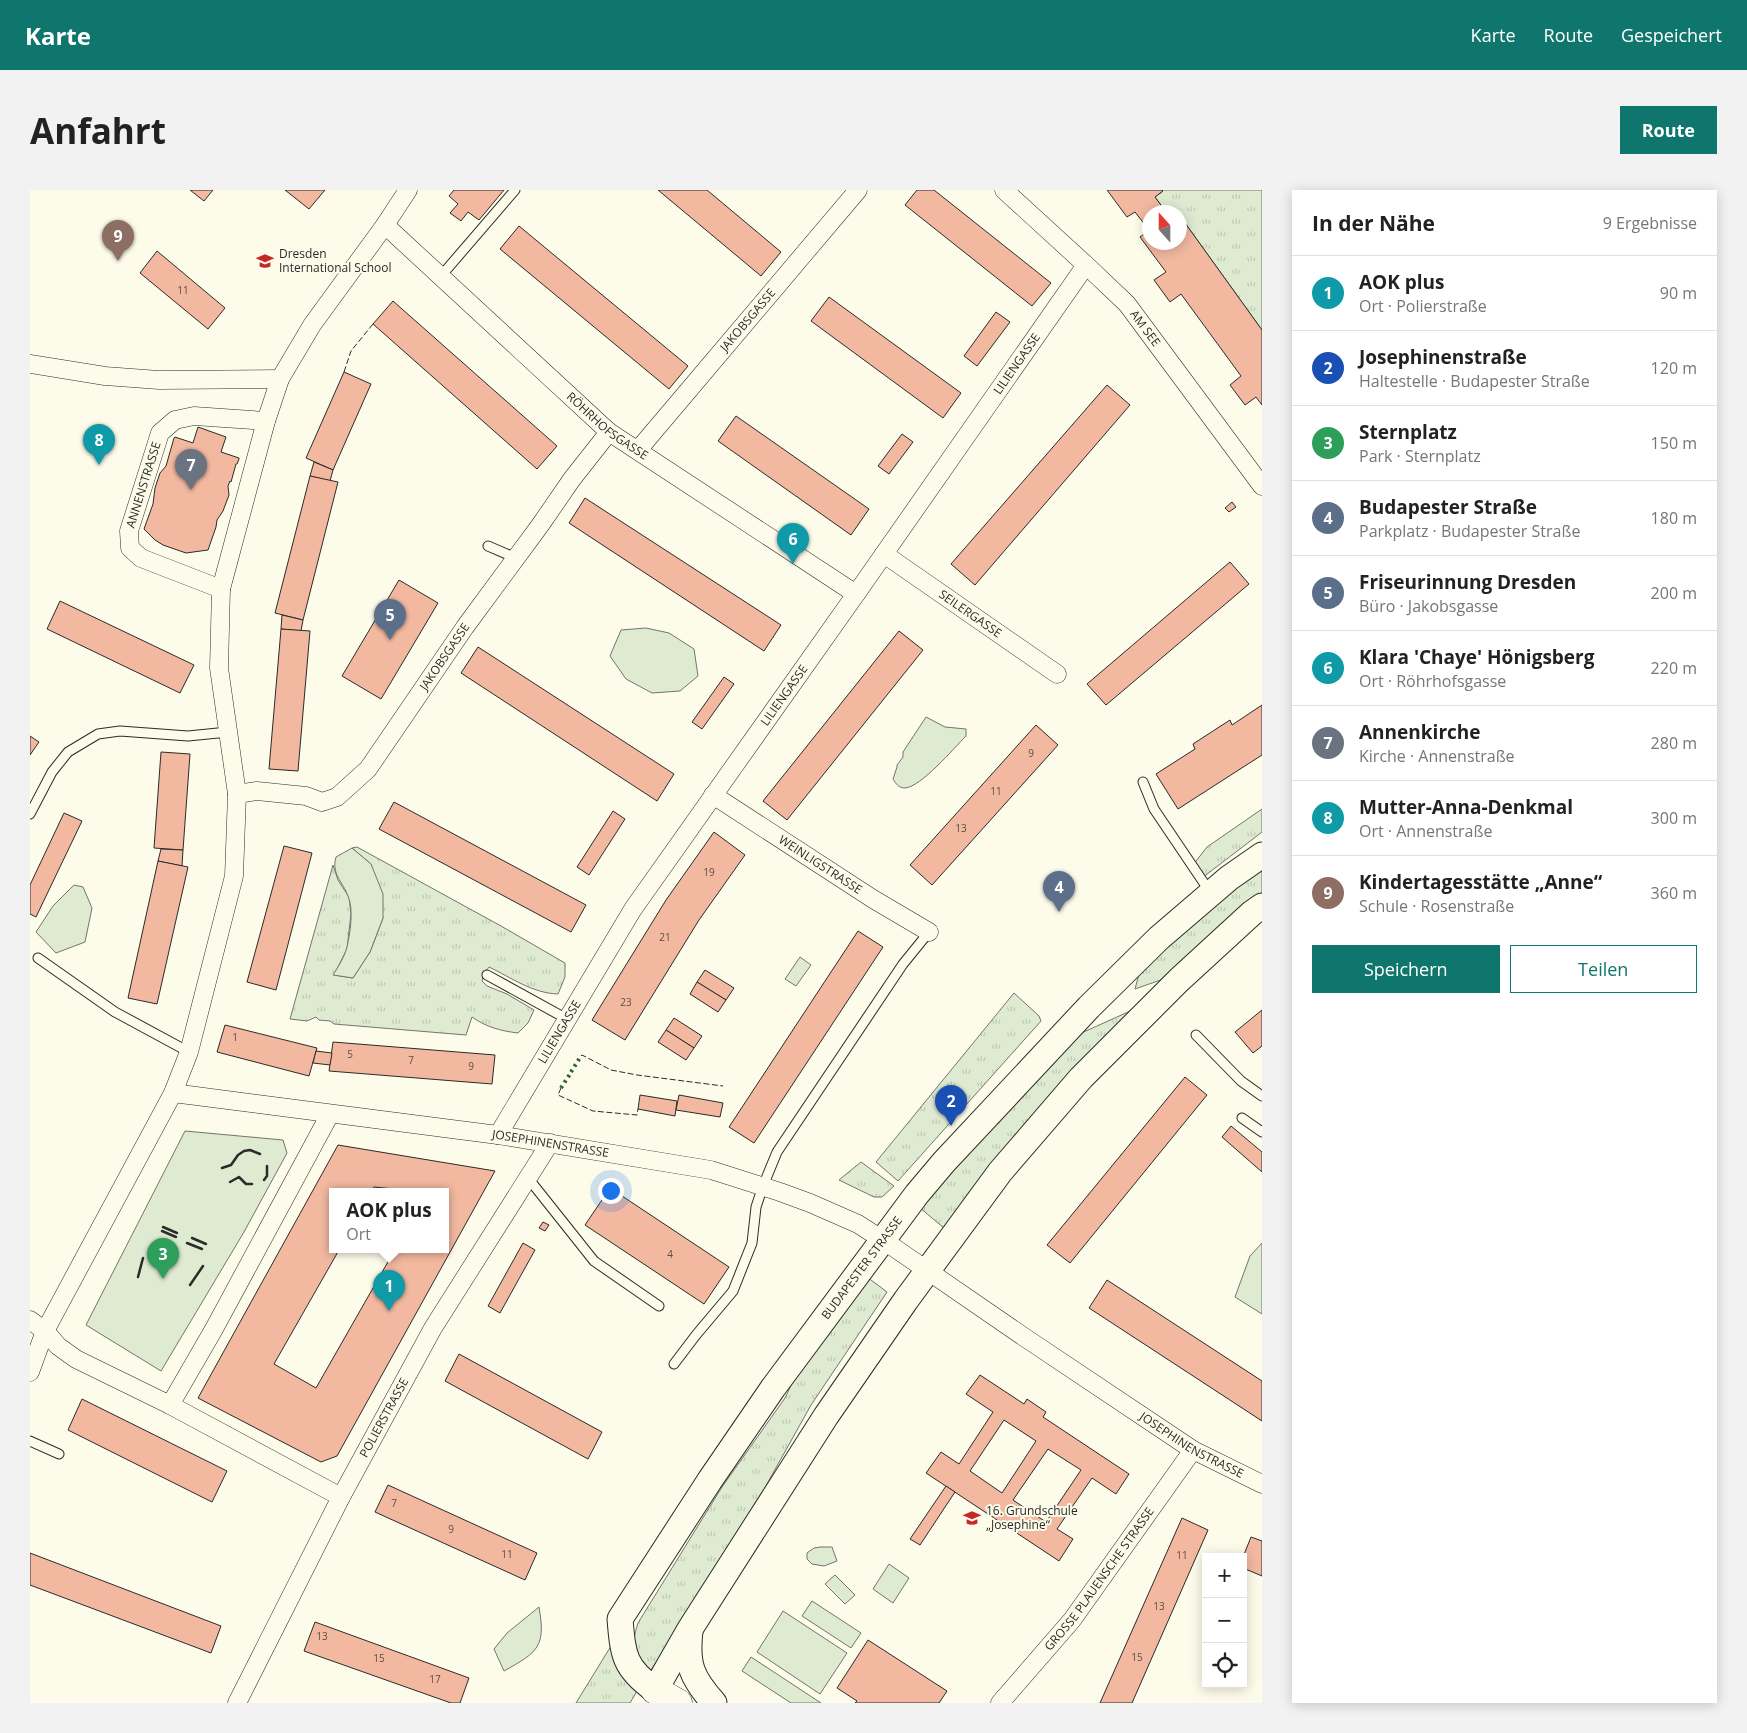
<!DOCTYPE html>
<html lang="de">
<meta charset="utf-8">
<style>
:root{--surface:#fff;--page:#f2f2f2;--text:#222;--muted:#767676;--line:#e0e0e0;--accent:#0f766e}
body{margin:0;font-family:"Open Sans",sans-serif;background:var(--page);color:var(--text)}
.controls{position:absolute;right:15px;bottom:15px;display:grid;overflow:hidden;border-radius:0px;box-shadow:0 2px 12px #0003}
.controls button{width:45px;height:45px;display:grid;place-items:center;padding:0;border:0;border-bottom:1px solid var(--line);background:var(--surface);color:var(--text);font:25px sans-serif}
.compass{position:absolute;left:1112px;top:15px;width:45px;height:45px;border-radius:50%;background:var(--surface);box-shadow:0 2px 12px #0003;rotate:339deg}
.you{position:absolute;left:580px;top:1000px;width:18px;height:18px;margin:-12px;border:4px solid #fff;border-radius:50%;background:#1a73e8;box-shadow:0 0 0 8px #1a73e833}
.badge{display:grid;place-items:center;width:32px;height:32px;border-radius:50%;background:var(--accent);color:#fff;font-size:16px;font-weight:700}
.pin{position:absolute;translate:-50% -41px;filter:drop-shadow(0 1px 2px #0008)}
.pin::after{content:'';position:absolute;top:26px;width:18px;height:15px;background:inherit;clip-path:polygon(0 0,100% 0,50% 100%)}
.popup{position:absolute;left:299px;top:998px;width:120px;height:65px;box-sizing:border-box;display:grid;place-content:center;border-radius:0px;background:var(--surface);filter:drop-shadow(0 1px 4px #0005);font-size:16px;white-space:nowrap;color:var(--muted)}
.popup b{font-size:19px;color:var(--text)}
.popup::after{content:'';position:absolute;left:50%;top:100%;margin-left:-10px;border:10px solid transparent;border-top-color:var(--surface)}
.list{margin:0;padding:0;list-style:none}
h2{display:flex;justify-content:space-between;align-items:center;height:65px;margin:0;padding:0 20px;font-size:21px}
h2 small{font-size:16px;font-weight:400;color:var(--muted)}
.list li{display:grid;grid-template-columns:32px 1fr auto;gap:15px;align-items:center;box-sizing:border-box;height:75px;padding:0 20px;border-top:1px solid var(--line)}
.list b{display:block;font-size:19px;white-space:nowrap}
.list p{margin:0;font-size:16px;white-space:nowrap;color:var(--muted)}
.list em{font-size:16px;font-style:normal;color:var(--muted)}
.actions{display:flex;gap:10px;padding:15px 20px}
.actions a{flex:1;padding:11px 0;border:1px solid var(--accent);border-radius:0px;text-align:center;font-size:18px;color:var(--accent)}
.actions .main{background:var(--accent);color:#fff}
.icon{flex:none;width:28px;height:28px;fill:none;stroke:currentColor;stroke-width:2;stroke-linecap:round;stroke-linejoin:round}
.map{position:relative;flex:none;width:1232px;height:1513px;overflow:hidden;border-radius:0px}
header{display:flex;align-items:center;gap:30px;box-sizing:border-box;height:70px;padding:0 25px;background:var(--accent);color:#fff}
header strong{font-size:24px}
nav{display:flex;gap:28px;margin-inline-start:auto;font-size:18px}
.intro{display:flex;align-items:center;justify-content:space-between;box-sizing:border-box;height:120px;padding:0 30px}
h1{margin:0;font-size:35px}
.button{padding:12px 22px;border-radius:0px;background:var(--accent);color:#fff;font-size:18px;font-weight:700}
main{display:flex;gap:30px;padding:0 30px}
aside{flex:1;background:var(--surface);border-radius:0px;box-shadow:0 2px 12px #0003}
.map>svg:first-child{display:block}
.grass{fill:url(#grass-tufts);stroke:#74746e}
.park{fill:#deebd1;stroke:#74746e}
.building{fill:#f2b8a0;stroke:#2b2b2b;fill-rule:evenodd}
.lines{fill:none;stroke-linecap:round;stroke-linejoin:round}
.service-casing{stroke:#2b2b2b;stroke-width:11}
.minor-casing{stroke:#2b2b2b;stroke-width:19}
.secondary-casing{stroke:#2b2b2b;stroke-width:27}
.primary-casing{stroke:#2b2b2b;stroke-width:29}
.service{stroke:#fdfbea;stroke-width:9}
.minor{stroke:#fdfbea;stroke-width:18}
.secondary{stroke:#fdfbea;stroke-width:25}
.primary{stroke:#fdfbea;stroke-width:28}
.hedge{stroke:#34623c;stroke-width:4;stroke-dasharray:2.5 4;stroke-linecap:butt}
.fence{stroke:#2b2b2b;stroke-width:1;stroke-dasharray:6 2.5;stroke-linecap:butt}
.wall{stroke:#2b2b2b;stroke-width:2.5}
.labels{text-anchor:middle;stroke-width:4;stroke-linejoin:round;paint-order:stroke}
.number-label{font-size:10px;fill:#5d4e48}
.poi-label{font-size:12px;fill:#2b2b2b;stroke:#fdfbea;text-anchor:start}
.street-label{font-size:12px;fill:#2b2b2b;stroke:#fdfbea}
</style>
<header>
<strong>Karte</strong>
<nav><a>Karte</a><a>Route</a><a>Gespeichert</a></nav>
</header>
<div class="intro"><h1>Anfahrt</h1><a class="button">Route</a></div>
<main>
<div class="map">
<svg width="1232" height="1513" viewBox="0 0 1232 1513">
<defs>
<pattern id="grass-tufts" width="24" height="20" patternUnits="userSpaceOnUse" patternTransform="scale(1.25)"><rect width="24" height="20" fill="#deebd1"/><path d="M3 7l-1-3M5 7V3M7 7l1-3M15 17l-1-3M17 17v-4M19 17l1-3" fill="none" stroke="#bfcab4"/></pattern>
</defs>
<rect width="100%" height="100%" fill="#fdfbea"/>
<g class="grass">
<path d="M1131,0H1232V140L1150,26V22L1146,21L1136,22L1125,7L1132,2Z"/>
<path d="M1232,619V642L1172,688L1163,675L1177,657Z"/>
<path d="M327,657L471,736L535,773V787L528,804C502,803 482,788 459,777L453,786L452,791L457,796L477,804L504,820L498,833L488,843C471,841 456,837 442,827L436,845L304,834L300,831L289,830L286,827L277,831L260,829L303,675L308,690L319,707L321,724L317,759L304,785L323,788L340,762L353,728L341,674L322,658Z"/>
<path d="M1232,673V703L1212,718L1139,787L1105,799L1109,784L1107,780Z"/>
<path d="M984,803L1009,826L1011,831L868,991L846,972Z"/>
<path d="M1107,818L914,1038L890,1018L1038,849Z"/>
<path d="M831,972L864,996L852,1007H844L809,990Z"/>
<path d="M837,1087L857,1102L853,1108L781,1215L733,1301L618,1485C604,1465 600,1457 608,1433L692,1297L755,1208L775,1166Z"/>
<path d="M581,1456L607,1501L600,1513H546Z"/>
</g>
<g class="park">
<path d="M616,438L639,443L664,459L668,486L650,501L622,503L596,489L580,466L591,440Z"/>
<path d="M896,527L915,537L936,539V546C924,558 891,597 875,598C869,598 866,594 863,589L867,577V575L873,567V562Z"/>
<path d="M322,658L341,674L353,704V728L340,762L323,788L303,785C308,777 315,766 317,757C320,743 324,720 318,706C313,692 301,684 306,667Z"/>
<path d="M44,695L53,697L62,718L55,752L26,763L6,742L23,716Z"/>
<path d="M770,767L781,775L766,796L755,789Z"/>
<path d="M155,941L253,950L257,963L214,1042L131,1181L56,1135Z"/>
<path d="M1232,1053V1124L1205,1107L1220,1066Z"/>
<path d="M790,1357H802L807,1371L794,1376L782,1374L777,1369V1363L784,1358Z"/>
<path d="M859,1374L879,1388L863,1413L843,1399Z"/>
<path d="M805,1385L825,1405L815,1414L795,1394Z"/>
<path d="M782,1411L831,1443L821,1458L772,1426Z"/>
<path d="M509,1417C516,1457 508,1462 474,1481L464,1459L477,1443Z"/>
<path d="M753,1421L817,1463L790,1504L727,1462Z"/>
<path d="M721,1467L791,1513H761L712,1481Z"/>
</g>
<g class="building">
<path d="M160,0H183L174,11Z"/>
<path d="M255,0H295L279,19Z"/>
<path d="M424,0H474L449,30L438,22L431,31L420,23L428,14L419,6Z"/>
<path d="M628,0H677L751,62L731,86Z"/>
<path d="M887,0H904L1021,93L1002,116L875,15Z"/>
<path d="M1077,0H1131L1133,1L1125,7L1136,22H1120V52H1150V26L1232,140V215L1226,207L1215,215L1200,195L1211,186L1151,104L1140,112L1124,90L1136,82L1110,47L1119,40L1105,22L1097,27Z"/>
<path d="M489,36L658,176L639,199L470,59Z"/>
<path d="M127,61L195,118L178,139L110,83Z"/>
<path d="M799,107L931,203L913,228L781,131Z"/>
<path d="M363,111L527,256L507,279L343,134Z"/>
<path d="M966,122L980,132L947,176L934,166Z"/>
<path d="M314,182L341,194L303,280L276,268Z"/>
<path d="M1077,195L1100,215L945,395L921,374Z"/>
<path d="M706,226L839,319L821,345L688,251Z"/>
<path d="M168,237L196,247L191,262L209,268V269L207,274H206L201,292L200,291L198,296L199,305L193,321L187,330L186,337L178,360L156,363L133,355L125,350L114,339L123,314L125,298L130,283L136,276L144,248L145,247L163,253Z"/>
<path d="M872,244L883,252L859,284L848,276Z"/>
<path d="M284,272L303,280L300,291L280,286Z"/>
<path d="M280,286L308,292L273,430L245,423Z"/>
<path d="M555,308L751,435L734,461L539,333Z"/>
<path d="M1202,312L1206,317L1199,322L1195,318Z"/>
<path d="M1200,372L1219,394L1076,515L1057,494Z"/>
<path d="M369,390L408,413L351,509L312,486Z"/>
<path d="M30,411L164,475L150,503L17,439Z"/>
<path d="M252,425L273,430L271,441L251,439Z"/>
<path d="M251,439L280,441L268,581L239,579Z"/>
<path d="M869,441L893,460L757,630L733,611Z"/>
<path d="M448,457L644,584L627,611L431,483Z"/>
<path d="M694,487L704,494L672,539L662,532Z"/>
<path d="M1232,515V565L1148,619L1126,584L1165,559L1163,554L1200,530L1202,535Z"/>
<path d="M1006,535L1028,555L902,695L880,675Z"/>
<path d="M0,546L9,552L0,565Z"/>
<path d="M131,562L160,564L153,660L124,658Z"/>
<path d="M364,612L556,715L541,742L349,639Z"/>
<path d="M583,621L595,629L559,685L547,677Z"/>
<path d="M34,623L52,631L6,727L0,724V695Z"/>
<path d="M684,642L715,665L669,730L595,850L562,830L636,710Z"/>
<path d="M254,656L282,663L246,800L217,792Z"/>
<path d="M131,659L153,660L152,676L128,671Z"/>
<path d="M128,671L158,677L127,814L98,808Z"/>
<path d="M828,741L853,757L724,953L699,937Z"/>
<path d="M675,780L704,798L696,810L667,792Z"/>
<path d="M667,792L696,810L688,822L660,804Z"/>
<path d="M1232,820V856L1223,863L1205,842Z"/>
<path d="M644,828L672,846L664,858L636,840Z"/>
<path d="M195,835L287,858L279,886L187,862Z"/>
<path d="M636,840L664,858L656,870L628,852Z"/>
<path d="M303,852L465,865L462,894L299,881Z"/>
<path d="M286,861L302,863L300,875L283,873Z"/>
<path d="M1155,887L1177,905L1040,1073L1017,1055Z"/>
<path d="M610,905L647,911L645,926L608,919Z"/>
<path d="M649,905L693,913L690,927L646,920Z"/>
<path d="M1201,936L1232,962V982L1192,947Z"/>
<path d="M308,955L465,981L307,1266L291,1272L168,1208ZM344,997L394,1002H415V1060H358L363,1063L286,1198L244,1174L309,1060H303V1002H341Z"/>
<path d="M580,998L699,1077L674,1114L555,1035Z"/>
<path d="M513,1032L519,1035L515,1041L509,1038Z"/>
<path d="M493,1053L505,1060L470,1123L458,1116Z"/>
<path d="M1077,1090L1232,1191V1231L1059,1118Z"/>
<path d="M429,1164L572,1242L558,1269L415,1191Z"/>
<path d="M950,1185L994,1214L997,1209L1016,1222L1013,1227L1099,1284L1086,1304L1062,1288L1027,1339L1043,1349L1029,1371L896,1283L911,1262L929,1274L963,1222L936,1204ZM974,1230L1006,1251L972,1303L940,1281ZM1018,1259L1051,1280L1016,1332L983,1310Z"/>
<path d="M52,1209L197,1281L182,1312L38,1240Z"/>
<path d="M358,1295L507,1363L495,1390L345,1322Z"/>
<path d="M916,1296L925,1302L890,1355L880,1349Z"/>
<path d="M1152,1328L1178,1340L1102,1513H1070Z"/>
<path d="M1221,1347L1232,1351V1386L1213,1378V1367Z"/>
<path d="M0,1363L191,1436L181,1463L0,1395Z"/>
<path d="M285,1432L439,1488L430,1513H421L274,1461Z"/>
<path d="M838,1450L917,1501L909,1513H825L827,1511L807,1498Z"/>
</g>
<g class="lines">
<g class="service-casing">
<g id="service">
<path d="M411,86L485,0"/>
<path d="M458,356L486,368"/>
<path d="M1113,592L1124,619L1180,702"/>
<path d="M0,624L22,582L38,562L68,544L90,541L158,546L198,542"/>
<path d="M8,768L85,822L159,862"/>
<path d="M457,785L537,829"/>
<path d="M1166,845L1211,891L1232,906"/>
<path d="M1212,928L1232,942"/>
<path d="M498,988L564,1071L629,1116"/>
<path d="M644,1174L666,1145L703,1101L722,1053L726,1017L733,996L747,962L873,774L899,742"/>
<path d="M0,1251L29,1264"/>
</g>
</g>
<g class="minor-casing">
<g id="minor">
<path id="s1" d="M974,0L1056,75L1097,114L1232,296"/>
<path id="s2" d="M355,35L579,242L826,404"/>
<path d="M0,174L75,186L129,190L250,189"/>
<path id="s3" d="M608,260L828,0"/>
<path id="s4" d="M854,364L1027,484"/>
<path id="s5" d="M191,399L111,368L100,358L99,341L130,243L145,230L164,226L236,231"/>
<path id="s6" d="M207,604L227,601L276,606L292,612L307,607L338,579L435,437L511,334L542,289L579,242"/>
<path id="s7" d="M683,605L843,709L899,742"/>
<path id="s8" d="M143,903L468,945L681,980L750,1002L780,1013L828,1034L853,1050L994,1147L1163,1260L1232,1294"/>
<path id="s9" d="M468,945L603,719L826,404L1056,75"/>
<path d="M0,1130L15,1141L28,1156L46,1169L140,1215L311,1307"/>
<path d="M0,1182L15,1141L143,903L159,862L204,686L207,604L189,478L191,399L236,231L250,189L282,135L355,35L378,0"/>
<path d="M140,1215L184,1139L300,924"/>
<path id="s10" d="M207,1513L311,1307L403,1138L520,953"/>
<path id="s11" d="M970,1513L1042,1430L1163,1260"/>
</g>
</g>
<g class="secondary-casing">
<g id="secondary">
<path d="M1232,665L1199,688L1129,748L1059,817L914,972L887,1004L743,1198L680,1290L590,1429C593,1465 594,1478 625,1500L660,1439L796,1226L876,1110L970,982L1051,888L1149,790L1222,723L1232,716"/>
<path d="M660,1441C656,1475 662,1488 684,1513"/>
</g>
</g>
<g class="primary-casing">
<path id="primary" d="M625,1500L648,1513"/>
</g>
<use href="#service" class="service"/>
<use href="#minor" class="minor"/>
<use href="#secondary" class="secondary"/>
<use href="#primary" class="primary"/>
<g class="hedge">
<path d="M541,882L551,866"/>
<path d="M531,898L540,884"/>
</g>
<g class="fence">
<path d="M314,182L321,161L343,134"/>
<path d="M551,866L552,865L581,880L607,885L693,896"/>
<path d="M531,898L528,905L563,921L607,925L608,919"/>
</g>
<g class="wall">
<path d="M192,978L201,975L208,965L214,961L220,960L230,964"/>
<path d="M234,990L237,986V976"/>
<path d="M200,992L209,987L216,994H222"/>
<path d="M133,1037L147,1043"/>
<path d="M132,1041L146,1047"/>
<path d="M162,1048L176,1054"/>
<path d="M157,1053L172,1059"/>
<path d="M108,1087L113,1068"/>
<path d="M160,1095L173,1076"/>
</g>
</g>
<defs>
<g id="school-bare" transform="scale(1.35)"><path d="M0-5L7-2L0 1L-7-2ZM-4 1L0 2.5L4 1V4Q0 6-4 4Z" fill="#c62828" stroke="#fdfbea" stroke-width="2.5" paint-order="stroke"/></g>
</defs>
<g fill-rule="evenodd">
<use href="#school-bare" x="235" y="71"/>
<use href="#school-bare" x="942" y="1328"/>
</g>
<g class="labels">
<g class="number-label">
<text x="153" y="104">11</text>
<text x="1001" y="567">9</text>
<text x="966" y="605">11</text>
<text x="931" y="642">13</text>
<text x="679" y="686">19</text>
<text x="635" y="751">21</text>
<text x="596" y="816">23</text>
<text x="205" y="851">1</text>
<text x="320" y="868">5</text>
<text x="381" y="874">7</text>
<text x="441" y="880">9</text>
<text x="640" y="1068">4</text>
<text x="364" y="1317">7</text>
<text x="421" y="1343">9</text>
<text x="477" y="1368">11</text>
<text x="1152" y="1369">11</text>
<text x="1129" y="1420">13</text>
<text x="292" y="1450">13</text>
<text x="1107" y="1471">15</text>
<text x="349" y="1472">15</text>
<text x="405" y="1493">17</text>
</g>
<g class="poi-label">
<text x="249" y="68">Dresden<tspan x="249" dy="14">International School</tspan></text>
<text x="956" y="1325">16. Grundschule<tspan x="956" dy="14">„Josephine“</tspan></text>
</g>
<g class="street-label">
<text dy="4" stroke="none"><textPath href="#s3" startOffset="170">JAKOBSGASSE</textPath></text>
<text dy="4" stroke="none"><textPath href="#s1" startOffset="198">AM SEE</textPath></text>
<text dy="4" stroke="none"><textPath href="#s9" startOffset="930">LILIENGASSE</textPath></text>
<text dy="4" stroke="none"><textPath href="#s2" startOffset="300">RÖHRHOFSGASSE</textPath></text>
<text dy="4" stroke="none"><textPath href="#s5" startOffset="166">ANNENSTRASSE</textPath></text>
<text dy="4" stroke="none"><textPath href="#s4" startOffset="105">SEILERGASSE</textPath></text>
<text dy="4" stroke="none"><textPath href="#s6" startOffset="280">JAKOBSGASSE</textPath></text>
<text dy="4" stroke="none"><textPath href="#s9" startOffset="525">LILIENGASSE</textPath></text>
<text dy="4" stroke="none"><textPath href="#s7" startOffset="128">WEINLIGSTRASSE</textPath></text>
<text dy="4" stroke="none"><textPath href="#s9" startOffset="120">LILIENGASSE</textPath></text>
<text dy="4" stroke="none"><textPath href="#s8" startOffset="381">JOSEPHINENSTRASSE</textPath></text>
<text transform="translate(832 1078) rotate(-53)" y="4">BUDAPESTER STRASSE</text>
<text dy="4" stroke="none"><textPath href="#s10" startOffset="321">POLIERSTRASSE</textPath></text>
<text dy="4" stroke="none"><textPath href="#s8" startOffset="1101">JOSEPHINENSTRASSE</textPath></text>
<text dy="4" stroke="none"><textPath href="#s11" startOffset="159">GROSSE PLAUENSCHE STRASSE</textPath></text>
</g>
</g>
</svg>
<div class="controls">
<button>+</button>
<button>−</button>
<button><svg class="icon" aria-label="locate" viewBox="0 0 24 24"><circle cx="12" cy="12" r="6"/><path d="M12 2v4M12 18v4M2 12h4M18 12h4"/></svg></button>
</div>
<svg class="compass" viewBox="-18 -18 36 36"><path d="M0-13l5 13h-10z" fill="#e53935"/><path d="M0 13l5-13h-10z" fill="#767676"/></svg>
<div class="you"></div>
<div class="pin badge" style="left:359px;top:1121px;background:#0f9aa8">1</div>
<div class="popup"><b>AOK plus</b>Ort</div>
<div class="pin badge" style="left:921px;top:936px;background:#1a4fb4">2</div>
<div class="pin badge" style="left:133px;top:1089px;background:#2e9e5b">3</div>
<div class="pin badge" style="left:1029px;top:722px;background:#5c6f8a">4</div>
<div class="pin badge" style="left:360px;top:450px;background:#5c6f8a">5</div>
<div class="pin badge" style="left:763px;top:374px;background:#0f9aa8">6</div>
<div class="pin badge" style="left:161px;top:300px;background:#6b7280">7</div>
<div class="pin badge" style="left:69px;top:275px;background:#0f9aa8">8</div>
<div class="pin badge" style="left:88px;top:71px;background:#8d6e63">9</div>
</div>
<aside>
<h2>In der Nähe<small>9 Ergebnisse</small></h2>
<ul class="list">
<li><span class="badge" style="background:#0f9aa8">1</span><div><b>AOK plus</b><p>Ort · Polierstraße</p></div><em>90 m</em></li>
<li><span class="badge" style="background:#1a4fb4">2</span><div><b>Josephinenstraße</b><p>Haltestelle · Budapester Straße</p></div><em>120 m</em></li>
<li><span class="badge" style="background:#2e9e5b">3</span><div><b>Sternplatz</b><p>Park · Sternplatz</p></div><em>150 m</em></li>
<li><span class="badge" style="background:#5c6f8a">4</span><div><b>Budapester Straße</b><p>Parkplatz · Budapester Straße</p></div><em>180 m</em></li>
<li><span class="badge" style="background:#5c6f8a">5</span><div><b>Friseurinnung Dresden</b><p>Büro · Jakobsgasse</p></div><em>200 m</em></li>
<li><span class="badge" style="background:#0f9aa8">6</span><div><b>Klara 'Chaye' Hönigsberg</b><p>Ort · Röhrhofsgasse</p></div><em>220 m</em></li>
<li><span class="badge" style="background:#6b7280">7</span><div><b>Annenkirche</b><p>Kirche · Annenstraße</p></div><em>280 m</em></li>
<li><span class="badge" style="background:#0f9aa8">8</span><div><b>Mutter-Anna-Denkmal</b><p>Ort · Annenstraße</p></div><em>300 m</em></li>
<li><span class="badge" style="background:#8d6e63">9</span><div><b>Kindertagesstätte „Anne“</b><p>Schule · Rosenstraße</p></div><em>360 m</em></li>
</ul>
<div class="actions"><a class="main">Speichern</a><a>Teilen</a></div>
</aside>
</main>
